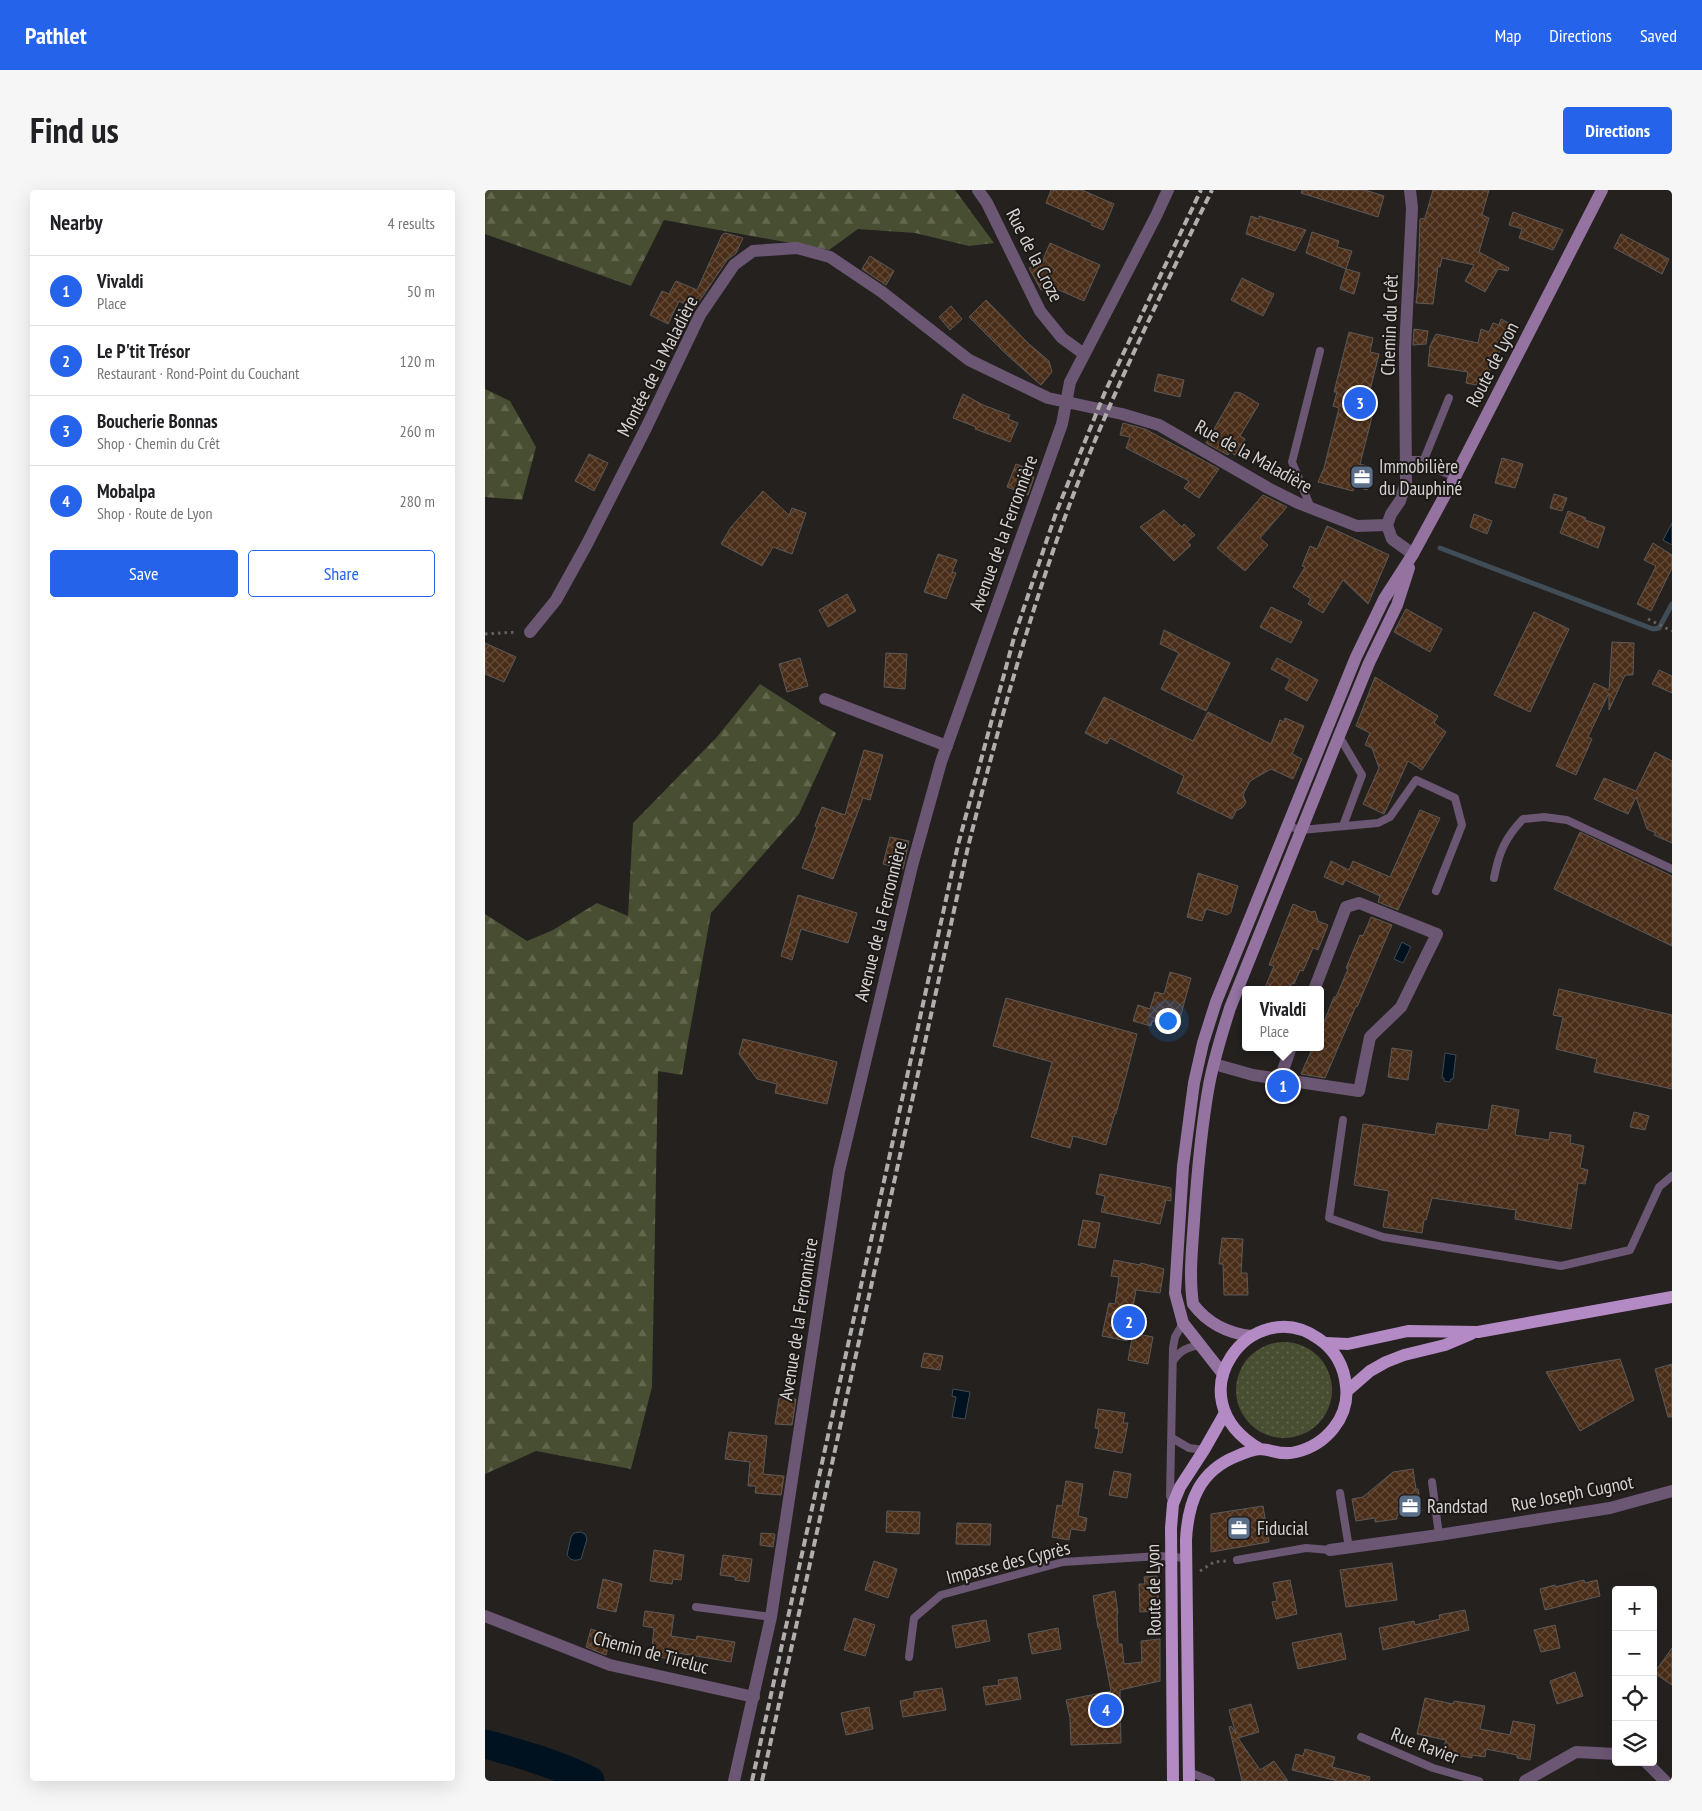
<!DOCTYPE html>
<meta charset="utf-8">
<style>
:root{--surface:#fff;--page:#f6f6f6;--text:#202124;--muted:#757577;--line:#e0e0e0;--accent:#2563eb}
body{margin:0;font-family:"PT Sans Narrow",sans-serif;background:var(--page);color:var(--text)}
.controls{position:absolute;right:15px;bottom:15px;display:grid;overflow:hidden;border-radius:5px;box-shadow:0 5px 20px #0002}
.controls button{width:45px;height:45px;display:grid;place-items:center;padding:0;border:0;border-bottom:1px solid var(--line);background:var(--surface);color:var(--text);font:25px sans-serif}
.you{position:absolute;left:682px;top:830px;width:18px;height:18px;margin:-12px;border:4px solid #fff;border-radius:50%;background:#1a73e8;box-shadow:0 0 0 8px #1a73e833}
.badge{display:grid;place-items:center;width:32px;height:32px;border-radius:50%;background:var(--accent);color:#fff;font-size:16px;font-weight:700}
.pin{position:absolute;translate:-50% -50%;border:2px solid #fff;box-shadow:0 1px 5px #0006}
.popup{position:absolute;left:757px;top:796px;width:82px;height:65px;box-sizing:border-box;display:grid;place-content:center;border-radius:5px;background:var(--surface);filter:drop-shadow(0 1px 4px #0005);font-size:16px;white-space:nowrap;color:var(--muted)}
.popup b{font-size:19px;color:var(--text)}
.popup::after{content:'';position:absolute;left:50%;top:100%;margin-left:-10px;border:10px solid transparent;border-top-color:var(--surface)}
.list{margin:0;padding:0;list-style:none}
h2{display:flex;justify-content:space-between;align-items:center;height:65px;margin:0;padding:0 20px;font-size:21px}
h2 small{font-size:16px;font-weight:400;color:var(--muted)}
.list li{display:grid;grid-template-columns:32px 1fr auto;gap:15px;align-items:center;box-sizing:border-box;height:70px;padding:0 20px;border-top:1px solid var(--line)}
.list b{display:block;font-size:19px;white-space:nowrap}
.list p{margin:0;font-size:16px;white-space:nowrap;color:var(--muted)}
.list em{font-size:16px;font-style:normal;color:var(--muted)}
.actions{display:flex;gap:10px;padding:15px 20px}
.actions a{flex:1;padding:11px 0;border:1px solid var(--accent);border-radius:5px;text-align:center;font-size:18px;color:var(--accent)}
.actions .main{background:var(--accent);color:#fff}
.icon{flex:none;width:28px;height:28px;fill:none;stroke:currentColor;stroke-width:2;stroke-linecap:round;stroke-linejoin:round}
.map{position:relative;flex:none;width:1187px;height:1591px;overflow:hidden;border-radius:5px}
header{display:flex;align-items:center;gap:30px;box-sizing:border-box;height:70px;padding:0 25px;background:var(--accent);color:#fff}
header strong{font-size:24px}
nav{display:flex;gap:28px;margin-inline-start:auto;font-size:18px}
.intro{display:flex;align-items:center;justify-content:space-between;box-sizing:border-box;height:120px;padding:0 30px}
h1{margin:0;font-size:35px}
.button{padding:12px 22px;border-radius:5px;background:var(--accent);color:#fff;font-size:18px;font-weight:700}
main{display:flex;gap:30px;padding:0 30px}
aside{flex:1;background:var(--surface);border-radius:5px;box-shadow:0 5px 20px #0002}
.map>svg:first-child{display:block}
.grass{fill:url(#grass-dots)}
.forest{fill:url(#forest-firs)}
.water{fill:#001220;stroke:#404c56}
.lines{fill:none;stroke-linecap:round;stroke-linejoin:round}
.stream{stroke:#404c56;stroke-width:5}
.river{stroke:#001220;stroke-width:29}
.building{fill:url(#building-cross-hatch);stroke:#5d5957}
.path{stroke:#63605f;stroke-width:3;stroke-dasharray:2.5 4;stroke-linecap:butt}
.service{stroke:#6b5673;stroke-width:8}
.minor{stroke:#6b5673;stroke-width:12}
.secondary{stroke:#9473a1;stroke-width:12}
.primary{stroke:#b48ac5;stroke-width:12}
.rail{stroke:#b1afae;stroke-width:4;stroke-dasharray:8 4;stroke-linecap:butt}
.labels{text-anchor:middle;stroke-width:4;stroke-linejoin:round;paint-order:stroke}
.street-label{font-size:19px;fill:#d6d4d3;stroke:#1b1816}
.poi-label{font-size:19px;fill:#d6d4d3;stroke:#1b1816;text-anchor:start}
</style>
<header>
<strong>Pathlet</strong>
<nav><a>Map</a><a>Directions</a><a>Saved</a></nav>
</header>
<div class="intro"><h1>Find us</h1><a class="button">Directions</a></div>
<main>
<aside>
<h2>Nearby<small>4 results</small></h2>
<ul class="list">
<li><span class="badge">1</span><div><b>Vivaldi</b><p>Place</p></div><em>50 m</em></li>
<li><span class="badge">2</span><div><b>Le P'tit Trésor</b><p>Restaurant · Rond-Point du Couchant</p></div><em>120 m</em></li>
<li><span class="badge">3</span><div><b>Boucherie Bonnas</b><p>Shop · Chemin du Crêt</p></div><em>260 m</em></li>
<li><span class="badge">4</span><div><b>Mobalpa</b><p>Shop · Route de Lyon</p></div><em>280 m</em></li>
</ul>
<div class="actions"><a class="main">Save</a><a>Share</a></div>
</aside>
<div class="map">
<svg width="1187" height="1591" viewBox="0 0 1187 1591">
<defs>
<pattern id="grass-dots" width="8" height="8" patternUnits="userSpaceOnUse" patternTransform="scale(1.25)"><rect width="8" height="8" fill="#484e31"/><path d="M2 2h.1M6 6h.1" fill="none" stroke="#62674e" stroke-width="1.8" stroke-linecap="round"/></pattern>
<pattern id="forest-firs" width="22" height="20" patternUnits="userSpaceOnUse" patternTransform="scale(1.25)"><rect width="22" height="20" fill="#484e31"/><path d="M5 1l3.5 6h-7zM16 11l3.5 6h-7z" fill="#62674e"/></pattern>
<pattern id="building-cross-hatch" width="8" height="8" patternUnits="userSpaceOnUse" patternTransform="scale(1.25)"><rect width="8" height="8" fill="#4a2d18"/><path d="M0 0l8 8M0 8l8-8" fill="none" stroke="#634b39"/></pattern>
</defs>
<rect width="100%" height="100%" fill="#24211f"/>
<circle class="grass" cx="799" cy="1200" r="48"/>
<g class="forest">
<path d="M0,0H470L509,53L484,56L430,43L373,39L344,60L179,30L146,96L0,44Z"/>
<path d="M0,199L25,211L51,257L37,310L0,307Z"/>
<path d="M275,494L351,543L314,624L226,723L197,885L173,881L167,1197L146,1279L51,1261L0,1284V724L42,751L68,740L112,713L143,726L148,633L231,548Z"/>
</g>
<g class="water">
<path d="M1187,333V355L1178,350Z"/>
<path d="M917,752L926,757L918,773L909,769Z"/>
<path d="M960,863L971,865L968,889H966L965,892L959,891V888H957Z"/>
<path d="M468,1199L485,1202L480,1229L467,1227L471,1207L467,1206Z"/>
<path d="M96,1342L100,1344L102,1349L96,1369C90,1371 86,1371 82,1365L86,1347L89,1343Z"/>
</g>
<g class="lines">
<path class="stream" d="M955,358L1168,439L1174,438L1187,414"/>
<path class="river" d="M0,1554C36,1564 72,1574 105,1591"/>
</g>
<g class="building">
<path d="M566,0H597L629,14L618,40L606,35L607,33L561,13Z"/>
<path d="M817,0H880L899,6L893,27L816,3Z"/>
<path d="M948,0H1004L997,25L1004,28L994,62L1024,78L1023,81L1013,79L1000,102L980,91L989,75L957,68L955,77L953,76L948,114L931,113L933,97L935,29L940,28Z"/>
<path d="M1028,22L1078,40L1068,60L1034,48L1037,39L1024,35Z"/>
<path d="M766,26L774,29V26L821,40L810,61L761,44Z"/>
<path d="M827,42L854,51L852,57L867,61L861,79L821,63Z"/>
<path d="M240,43L258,48L251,63L242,70L209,119L194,111L183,134L165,125L177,101L184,104L191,91L212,100L237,45Z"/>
<path d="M1136,44L1184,69L1177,84L1129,58Z"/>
<path d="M565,53L615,75L599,111L565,96L556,100L544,78L557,72Z"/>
<path d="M385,66L409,81L401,95L377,79Z"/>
<path d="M861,79L875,83L869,104L855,99Z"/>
<path d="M757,88L789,104L778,126L746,110Z"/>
<path d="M501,110L544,154L564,171L567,182L556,195L521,164L484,127Z"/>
<path d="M466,116L477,129L465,140L454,127Z"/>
<path d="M1016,129L1028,135L997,196L981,193L983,182L943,176L945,156L951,144L993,153L996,139L1004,142L1008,133L1014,135Z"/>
<path d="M929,139L943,141L941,154L928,155Z"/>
<path d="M864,142L888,148L885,162L894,164L879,225L887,227L875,274L882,276V300L869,296L868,301L833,292L839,278L854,218L848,216L852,202H849Z"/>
<path d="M673,184L699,190L695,207L669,201Z"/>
<path d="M750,202L756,203L774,214L755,246L760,249L750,265L745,262L743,265L721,253Z"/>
<path d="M478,204L498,215L525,225L523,229L533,233L525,252L490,239L491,237L468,228Z"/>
<path d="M638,233L660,239L734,279L714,308L699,298L704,291L641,258L645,247L635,245Z"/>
<path d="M104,264L123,273L109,301L90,291Z"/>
<path d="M1017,268L1038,274L1030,298L1010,293Z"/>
<path d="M531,274L545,279L543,284L549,287L543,305L522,297Z"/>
<path d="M278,301L304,325L307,318L321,323L307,364L288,357L277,376L236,354L246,337Z"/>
<path d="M1069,304L1082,308L1077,321L1065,318Z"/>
<path d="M778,305L802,317L775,348L783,355L760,381L732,358Z"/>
<path d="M679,320L697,337L699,334L710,345L702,352L706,355L689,371L655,337Z"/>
<path d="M1083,321L1101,328L1100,330L1120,337L1113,358L1075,343Z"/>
<path d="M989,324L1007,331L1002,344L985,337Z"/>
<path d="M842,336L904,365L883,414L858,390L838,423L823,414L826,409L808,397L820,377L817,376L825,356L832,359Z"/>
<path d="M1168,353L1187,365V378L1166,421L1152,414L1171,376L1159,370Z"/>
<path d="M453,364L472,370L467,382L471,383L461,409L439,402Z"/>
<path d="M362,404L371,421L343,437L334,420Z"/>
<path d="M786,417L817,432L806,453L775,437Z"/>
<path d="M921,419L957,439L945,462L909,442Z"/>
<path d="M1049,422L1084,439L1045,522L1009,505Z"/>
<path d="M679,440L745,473L721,521L676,499L694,463L675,454Z"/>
<path d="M1127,452L1149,453L1148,485H1140L1124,520V503L1103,547L1107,549L1091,585L1071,576L1109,493L1124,500Z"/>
<path d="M0,453L31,467L19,492L0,484Z"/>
<path d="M401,463L422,464L420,499L399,497Z"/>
<path d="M315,468L323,496L302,502L294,474Z"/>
<path d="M792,468L833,490L822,511L800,499L805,489L786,479Z"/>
<path d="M1174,480L1187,486V503L1167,494Z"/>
<path d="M890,487L953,526L949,533L961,542L937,580L923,571L899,624L878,614L894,578L887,558L880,555L885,543L871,536Z"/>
<path d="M619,507L708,551L723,522L786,554L795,530L799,532L800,528L819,536L807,564L817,569L808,589L786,579L765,591L758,605L761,612L758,617L751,621L747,629L692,603L699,586L625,548L622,554L600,543Z"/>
<path d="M379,560L398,565L385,610L378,608L348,689L317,678L332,637L330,636L337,617L360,625Z"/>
<path d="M1170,562L1187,571V653L1169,645L1171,643L1162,639L1151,607L1143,624L1109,609L1119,588L1151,601Z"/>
<path d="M935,620L955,628L913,720L893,712L895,706L860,690L858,695L839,687L846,671L864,680L868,671L905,687Z"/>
<path d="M1095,642L1187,686V756L1069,699Z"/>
<path d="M405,647L424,651L418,679L398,674Z"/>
<path d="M713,683L753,696L746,722L742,725L721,719L717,731L702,727Z"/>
<path d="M313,705L372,723L363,753L316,739L307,770L296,766Z"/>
<path d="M808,714L826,722L830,721L833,731L843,735L833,760L828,758L818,781L815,780L809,794L807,793L804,800H779L789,776L784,775Z"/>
<path d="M886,727L907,735L872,817L871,816L840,888L816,884L828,857H836V839L849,807H851L863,779L861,778L875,745L878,746Z"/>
<path d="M685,782L706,788L692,839L667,831L666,836L648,831L653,815L665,819L670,802L679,804Z"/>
<path d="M1074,799L1187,825V899L1109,882L1112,869L1071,859L1078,827L1068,825Z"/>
<path d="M521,808L652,844L631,924L630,923L621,955L588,946L585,958L546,947L567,872L508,856Z"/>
<path d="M258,849L352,872L342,914L290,903L292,894L272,889L254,864Z"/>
<path d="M907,858L927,861L923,890L903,887Z"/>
<path d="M1007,915L1034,920L1030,945L1064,950L1065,942L1086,945L1085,953L1099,956L1095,978L1103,980L1100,994L1093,993L1086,1039L1030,1029L1031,1020L947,1008L941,1030H939L937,1043L898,1037L904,1001L869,995L878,934L950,945L952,933L1003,940Z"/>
<path d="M1149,922L1164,926L1160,940L1145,937Z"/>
<path d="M615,984L686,998V1011L681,1010L675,1034L616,1022L620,1006L611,1004Z"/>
<path d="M598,1030L615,1033L610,1058L593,1055Z"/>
<path d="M737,1048L758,1049L756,1083H762L763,1105H739L738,1074H734Z"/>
<path d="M629,1070L655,1075L656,1073L679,1079L675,1103L651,1100L642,1151L617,1146L624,1113L630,1114L634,1087L626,1086Z"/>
<path d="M648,1143L668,1147L663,1174L643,1170Z"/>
<path d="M439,1163L458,1166L455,1180L436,1177Z"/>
<path d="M1135,1169L1149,1210L1095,1241L1061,1182Z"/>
<path d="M1187,1174V1227H1183L1170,1179Z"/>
<path d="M294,1208L311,1209L307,1235L290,1234Z"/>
<path d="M613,1219L640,1223L638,1233H643L637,1263L610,1258L614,1239L610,1238Z"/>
<path d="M244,1242L282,1246L278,1284L299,1286L296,1305L270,1303L271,1296H263L265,1272L240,1269Z"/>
<path d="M928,1279L931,1299H933L937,1321L912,1325V1329L890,1332V1328L871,1331L867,1309L878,1307L908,1282Z"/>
<path d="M629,1281L646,1284L642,1308L624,1305Z"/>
<path d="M581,1291L598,1294L593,1326L602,1328L600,1341L586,1339L584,1350L567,1347L572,1315L577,1316Z"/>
<path d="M778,1316L784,1352L726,1362V1324Z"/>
<path d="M402,1321L435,1322L434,1344L401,1342Z"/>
<path d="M472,1333L506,1334L505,1355L471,1354Z"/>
<path d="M276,1343L290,1344L288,1357L275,1355Z"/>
<path d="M169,1360L199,1365L196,1390L188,1389L187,1394L165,1391Z"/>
<path d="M238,1365L267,1369L264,1392L250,1390V1387L235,1385Z"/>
<path d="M389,1371L412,1379L403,1408L380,1400Z"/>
<path d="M907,1373L912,1410L861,1417L855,1380Z"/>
<path d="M672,1386L674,1421L655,1422L654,1394H660L659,1387Z"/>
<path d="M118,1389L137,1394L131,1422L112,1418Z"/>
<path d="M805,1390L812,1424L791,1429L787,1412L792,1411L788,1393Z"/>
<path d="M1099,1390L1100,1393L1112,1390L1115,1406L1060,1420L1055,1399L1070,1395V1397Z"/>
<path d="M630,1401L633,1424H632L633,1454H637L639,1474L657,1472L656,1451L675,1449V1491L635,1500L636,1553L586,1555L585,1528L581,1510L626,1501L614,1438H613L608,1406Z"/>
<path d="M980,1420L984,1440L898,1460L894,1438L929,1431L930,1435L955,1429L954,1425Z"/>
<path d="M160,1421L189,1425L186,1446L211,1450L212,1446L250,1452L246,1472L188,1462L187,1469L166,1466L169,1438L158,1436Z"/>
<path d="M369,1428L390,1435L380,1466L359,1460Z"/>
<path d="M501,1430L505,1451L471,1458L467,1436Z"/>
<path d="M1070,1435L1075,1458L1056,1462L1049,1440Z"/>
<path d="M573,1438L576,1459L547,1464L543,1444Z"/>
<path d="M106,1439L126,1446L121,1465L101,1457Z"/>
<path d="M856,1443L861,1469L813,1479L807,1453Z"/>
<path d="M1187,1458V1495L1169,1483Z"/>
<path d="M1090,1482L1098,1506L1072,1514L1065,1491Z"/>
<path d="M532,1487L536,1509L501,1515L498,1497L514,1495L513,1490Z"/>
<path d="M457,1498L461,1520L418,1527L415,1511L429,1508V1502Z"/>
<path d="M940,1508L968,1514L969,1511L1000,1516L995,1539L1025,1545L1028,1531L1050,1535L1045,1570L1032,1568V1565L1001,1559L1000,1567L987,1565V1568L957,1563L961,1550L932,1544Z"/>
<path d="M766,1514L774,1542L753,1548L775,1580L789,1571L803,1591H757L744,1537L746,1536L751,1544L744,1520Z"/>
<path d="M384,1517L388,1539L361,1545L356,1523Z"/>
<path d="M820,1559L850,1567L847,1577L885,1587L884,1591H853L807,1580L811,1564L818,1566Z"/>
</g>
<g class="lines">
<g class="path">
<path d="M1163,429L1187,441"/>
<path d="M0,444L32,442"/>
<path d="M715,1381L729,1372L741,1371"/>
</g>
<g class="service">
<path d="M938,272L964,208"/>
<path d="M826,318L807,272L835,161"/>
<path d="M854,546L877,585L858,636"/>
<path d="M803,636L816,640L893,633L905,627L931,590L970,608L977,635L951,701"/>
<path d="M1009,688C1014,662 1020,648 1038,629L1059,627L1082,630L1187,679"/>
<path d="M858,930L844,1028L898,1047L1076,1076L1145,1060L1174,997L1187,986"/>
<path d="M688,1171C695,1160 703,1157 716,1155"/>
<path d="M687,1248L704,1258L719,1260"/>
<path d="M947,1292L954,1345"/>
<path d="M855,1303L864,1358"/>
<path d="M688,1314L685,1306L688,1158L690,1147L698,1133"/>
<path d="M752,1370L821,1358L845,1360"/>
<path d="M211,1417L286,1427"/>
<path d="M424,1467L429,1428L456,1405L578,1372L675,1366L701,1368"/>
<path d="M876,1547L948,1578L994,1591"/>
<path d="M704,1582L726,1591"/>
</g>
<g class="minor">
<path d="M493,0L502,13L555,121L577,148L599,164"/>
<path d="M921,272H938L971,285"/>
<path d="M902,335L906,324L915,311L921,292L920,160L927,18L925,0"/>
<path d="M902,335L907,349L928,364"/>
<path d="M45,442L71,410L102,354L161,238L215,125L249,75L268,61L312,58L345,67L397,102L484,170L563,208L637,224L674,235L783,298L813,313L872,336L902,335"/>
<path d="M340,509L462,556"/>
<path d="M729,874L768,885L874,901L885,847L916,817L952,744L874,713L861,717L829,800"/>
<path d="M795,889L806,857"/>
<path d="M845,1360L954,1345L1125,1318L1187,1301"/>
<path d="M0,1426L125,1475L269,1507"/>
<path d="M1161,1572L1180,1591"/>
<path d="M249,1591L286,1427L354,981L427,676L456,572L577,234L585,192L671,26L683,0"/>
<path d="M1040,1591L1091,1562L1131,1564"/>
</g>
<g class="secondary">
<path d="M766,1146C742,1143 723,1134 708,1114C704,1087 707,1059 709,1031C712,986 716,939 724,895C729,869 737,843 745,818L854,546L884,473L912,415L924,378"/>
<path d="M738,1184L698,1133L690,1103L698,976L709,893L718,853L731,812L871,467L899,409L928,364L971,285L1117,0"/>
</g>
<g class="primary">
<path d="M841,1153L863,1154L923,1141L993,1142L1187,1107"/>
<path d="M862,1201L885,1181L901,1172L919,1165L960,1155L986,1144"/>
<path d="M688,1591L686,1338L688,1314L695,1297L719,1260L740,1223"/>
<path d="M704,1591L701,1350C703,1312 714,1281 752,1266C759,1263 766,1260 774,1259C786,1259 796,1266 811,1262C841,1255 865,1227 861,1196C859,1176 850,1160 834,1149C767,1101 686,1208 775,1259"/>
</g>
<g class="rail">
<path d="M267,1591L473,655L530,444L571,323L620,202L716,0"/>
<path d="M277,1591L483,657C511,546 541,435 580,327C621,215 674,108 727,0"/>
</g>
</g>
<defs>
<g id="office-square" transform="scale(1.25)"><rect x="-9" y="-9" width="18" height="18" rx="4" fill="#5c6f8a" stroke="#1b1816"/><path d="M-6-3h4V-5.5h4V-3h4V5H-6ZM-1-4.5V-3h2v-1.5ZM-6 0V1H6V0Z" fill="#fff"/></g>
</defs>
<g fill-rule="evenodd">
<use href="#office-square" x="877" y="287"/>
<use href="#office-square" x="925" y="1316"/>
<use href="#office-square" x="754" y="1338"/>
</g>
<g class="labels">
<g class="street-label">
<text transform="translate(550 65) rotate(63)" y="7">Rue de la Croze</text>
<text transform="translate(904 135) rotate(-88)" y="7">Chemin du Crêt</text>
<text transform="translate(1007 174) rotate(-63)" y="7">Route de Lyon</text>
<text transform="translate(172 176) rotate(-63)" y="7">Montée de la Maladière</text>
<text transform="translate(769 266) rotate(29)" y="7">Rue de la Maladière</text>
<text transform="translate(518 343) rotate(-70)" y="7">Avenue de la Ferronnière</text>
<text transform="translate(395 731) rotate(-76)" y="7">Avenue de la Ferronnière</text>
<text transform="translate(313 1129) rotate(-81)" y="7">Avenue de la Ferronnière</text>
<text transform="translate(1087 1303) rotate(-11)" y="7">Rue Joseph Cugnot</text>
<text transform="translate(523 1372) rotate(-14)" y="7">Impasse des Cyprès</text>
<text transform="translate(668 1400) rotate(-91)" y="7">Route de Lyon</text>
<text transform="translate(166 1462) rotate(15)" y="7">Chemin de Tireluc</text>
<text transform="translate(940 1555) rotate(21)" y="7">Rue Ravier</text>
</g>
<g class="poi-label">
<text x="894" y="283">Immobilière<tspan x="894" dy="22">du Dauphiné</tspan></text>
<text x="942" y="1323">Randstad</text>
<text x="772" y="1345">Fiducial</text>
</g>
</g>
</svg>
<div class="controls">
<button>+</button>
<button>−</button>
<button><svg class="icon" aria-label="locate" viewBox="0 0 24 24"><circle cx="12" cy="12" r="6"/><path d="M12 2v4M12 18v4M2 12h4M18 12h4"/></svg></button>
<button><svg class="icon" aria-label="layers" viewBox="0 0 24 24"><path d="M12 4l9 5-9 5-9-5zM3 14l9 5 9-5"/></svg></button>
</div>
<div class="you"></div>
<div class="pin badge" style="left:798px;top:896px">1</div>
<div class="popup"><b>Vivaldi</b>Place</div>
<div class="pin badge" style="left:644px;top:1132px">2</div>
<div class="pin badge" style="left:875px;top:213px">3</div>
<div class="pin badge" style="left:621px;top:1520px">4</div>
</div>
</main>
